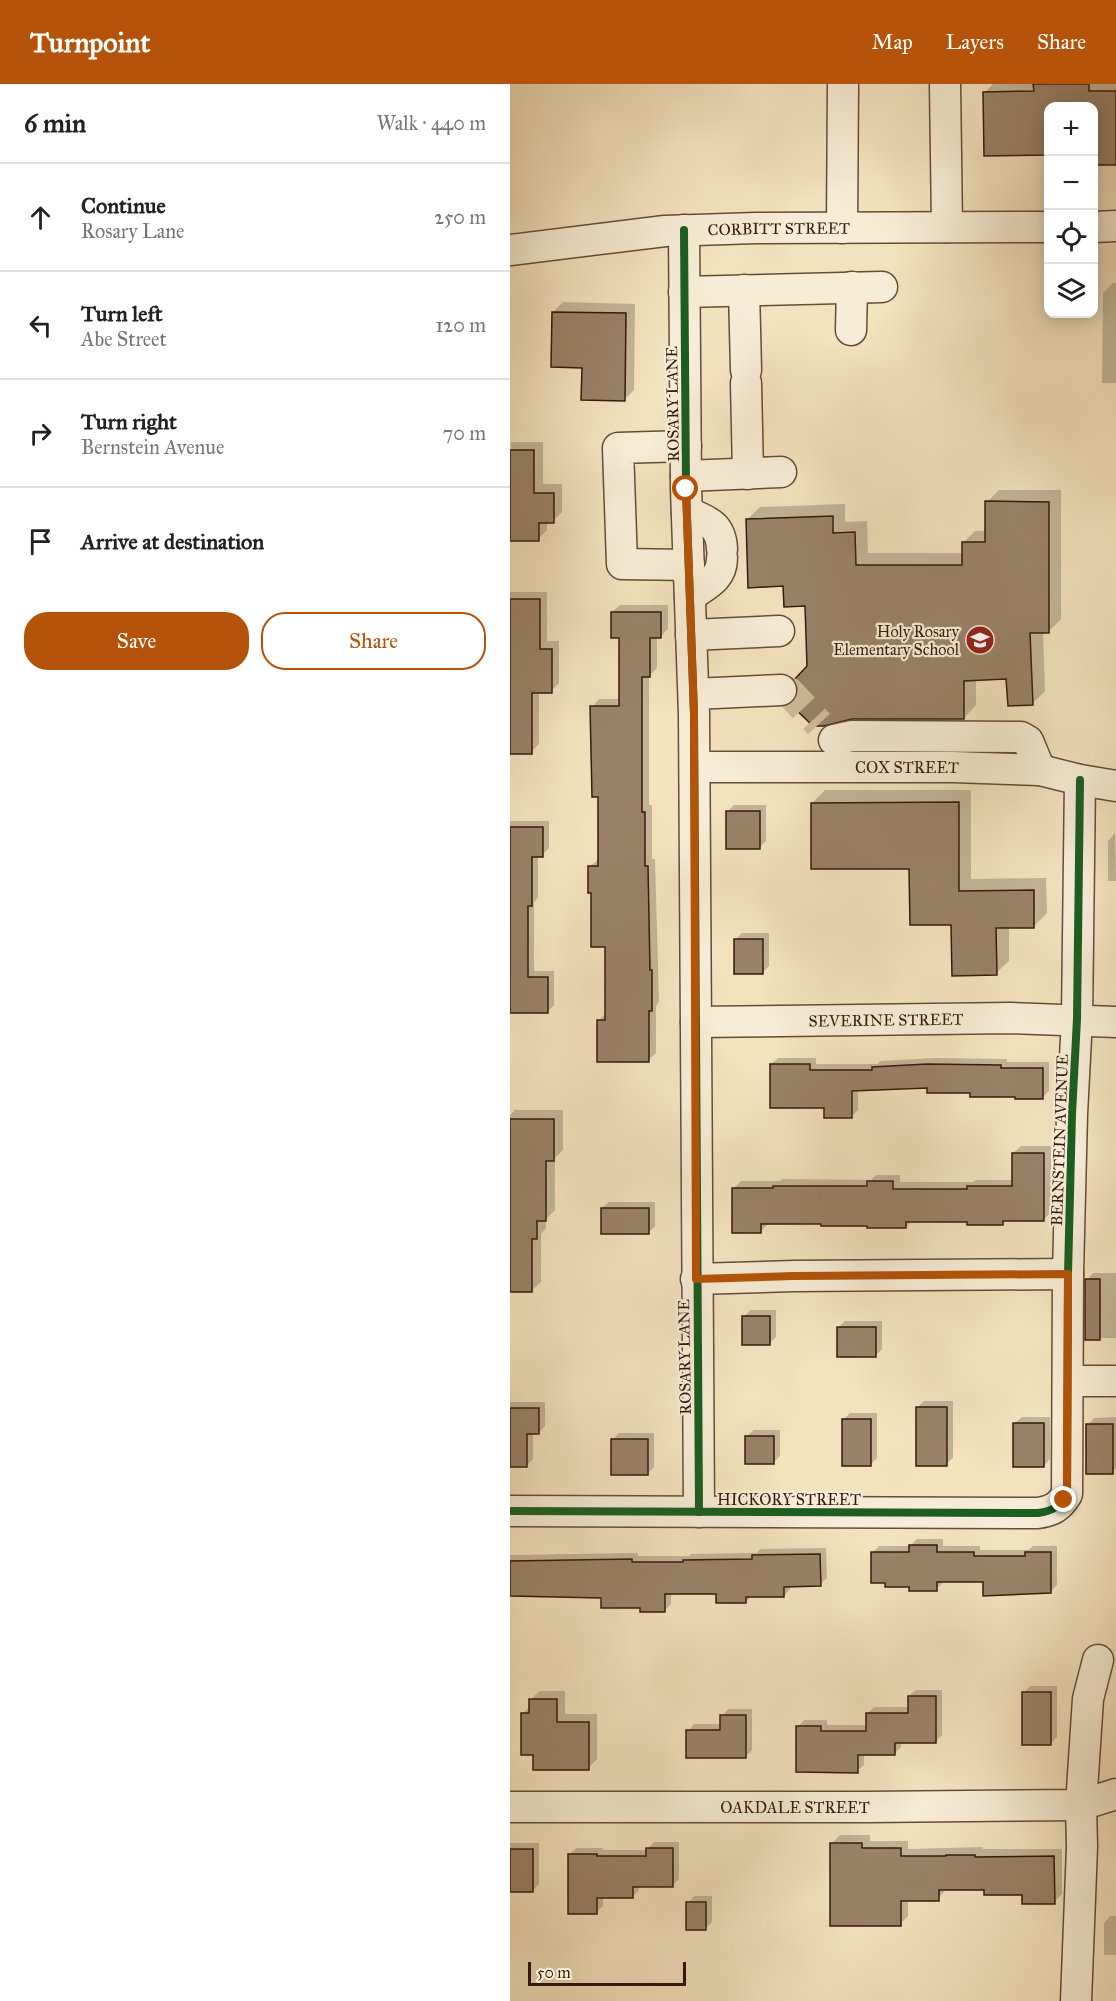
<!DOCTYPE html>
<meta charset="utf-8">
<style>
:root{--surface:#fff;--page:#f6f6f6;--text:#222;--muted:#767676;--line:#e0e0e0;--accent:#b45309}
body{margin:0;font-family:"IM FELL Great Primer",serif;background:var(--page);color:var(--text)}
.controls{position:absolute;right:18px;top:18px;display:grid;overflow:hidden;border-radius:12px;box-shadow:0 3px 15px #0003}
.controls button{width:54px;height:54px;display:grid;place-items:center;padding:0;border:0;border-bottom:2px solid var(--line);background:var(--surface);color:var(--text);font:30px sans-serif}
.scale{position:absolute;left:18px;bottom:15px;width:158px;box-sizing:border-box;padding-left:6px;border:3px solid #38190d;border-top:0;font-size:16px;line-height:21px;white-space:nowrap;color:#38190d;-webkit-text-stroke:4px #f7ecd5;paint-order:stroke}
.stop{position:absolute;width:18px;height:18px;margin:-14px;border:4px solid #b45309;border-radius:50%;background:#fff}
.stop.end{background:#b45309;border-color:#fff;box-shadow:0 2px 6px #0008}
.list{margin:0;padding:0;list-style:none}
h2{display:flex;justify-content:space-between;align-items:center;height:78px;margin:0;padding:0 24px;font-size:26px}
h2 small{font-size:20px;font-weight:400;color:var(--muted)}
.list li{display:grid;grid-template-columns:39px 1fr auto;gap:18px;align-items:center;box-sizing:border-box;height:108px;padding:0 24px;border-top:2px solid var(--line)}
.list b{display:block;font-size:22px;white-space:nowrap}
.list p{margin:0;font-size:20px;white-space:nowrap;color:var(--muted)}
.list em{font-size:20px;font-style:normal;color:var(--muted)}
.actions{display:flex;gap:12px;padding:18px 24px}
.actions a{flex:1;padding:14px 0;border:2px solid var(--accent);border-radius:24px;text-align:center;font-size:21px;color:var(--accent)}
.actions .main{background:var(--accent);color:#fff}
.icon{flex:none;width:33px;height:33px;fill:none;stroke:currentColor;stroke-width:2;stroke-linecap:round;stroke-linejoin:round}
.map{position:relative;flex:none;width:606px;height:1917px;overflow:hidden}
header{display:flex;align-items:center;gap:36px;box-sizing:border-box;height:84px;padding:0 30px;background:var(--accent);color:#fff}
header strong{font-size:28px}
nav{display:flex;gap:33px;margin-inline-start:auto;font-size:21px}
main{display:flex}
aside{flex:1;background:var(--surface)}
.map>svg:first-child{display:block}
.shadow{fill:#0003}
.building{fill:#998269;stroke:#38190d;stroke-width:1.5}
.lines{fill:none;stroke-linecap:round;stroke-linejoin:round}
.minor-tunnel{stroke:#ceba9b;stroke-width:30;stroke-dasharray:30 15;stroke-linecap:butt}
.minor-casing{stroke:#674b39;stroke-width:33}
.minor{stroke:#f7ecd5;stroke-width:30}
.cycleway-casing{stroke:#f7ecd5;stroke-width:11}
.cycleway{stroke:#1b5e20;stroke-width:8}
.route{stroke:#b45309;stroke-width:8}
.labels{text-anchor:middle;stroke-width:4.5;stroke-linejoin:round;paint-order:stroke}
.street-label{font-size:16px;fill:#38190d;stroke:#f7ecd5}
.poi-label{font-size:16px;fill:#38190d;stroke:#f7ecd5;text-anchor:end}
</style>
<header>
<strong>Turnpoint</strong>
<nav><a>Map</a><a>Layers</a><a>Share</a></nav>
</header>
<main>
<aside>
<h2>6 min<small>Walk · 440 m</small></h2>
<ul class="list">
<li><svg class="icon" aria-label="ahead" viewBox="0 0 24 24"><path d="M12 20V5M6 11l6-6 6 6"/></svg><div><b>Continue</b><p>Rosary Lane</p></div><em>250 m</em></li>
<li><svg class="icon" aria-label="left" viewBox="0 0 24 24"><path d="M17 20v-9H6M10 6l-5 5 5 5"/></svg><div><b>Turn left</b><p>Abe Street</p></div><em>120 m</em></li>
<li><svg class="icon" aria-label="right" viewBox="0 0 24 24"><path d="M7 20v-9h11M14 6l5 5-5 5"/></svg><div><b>Turn right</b><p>Bernstein Avenue</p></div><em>70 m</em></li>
<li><svg class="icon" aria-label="arrive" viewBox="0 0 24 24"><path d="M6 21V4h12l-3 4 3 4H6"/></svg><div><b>Arrive at destination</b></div></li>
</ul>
<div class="actions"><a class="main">Save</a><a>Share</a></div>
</aside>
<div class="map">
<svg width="606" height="1917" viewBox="0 0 606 1917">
<rect width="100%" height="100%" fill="#f3e2be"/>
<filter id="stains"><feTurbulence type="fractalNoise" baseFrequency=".00333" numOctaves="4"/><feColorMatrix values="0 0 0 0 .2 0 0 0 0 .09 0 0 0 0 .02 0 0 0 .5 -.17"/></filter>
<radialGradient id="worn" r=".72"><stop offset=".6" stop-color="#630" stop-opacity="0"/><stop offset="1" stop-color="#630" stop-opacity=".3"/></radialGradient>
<g class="shadow">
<path d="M483,0H606V80H584V22H538V69L475,70V8Z"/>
<path d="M603,199H606V299H592L593,209Z"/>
<path d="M53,218L125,220L124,306L114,316L43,228Z"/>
<path d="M1,358H33V400H52V428L43,437H37V446L28,455H0Z"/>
<path d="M489,406H551V535L539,547H533L535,607L523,619L498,593L466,595V621L454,634L287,615L298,582L297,521L275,501L237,436L250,423L335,420V438L357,437L358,469H453V459L465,447H477V418Z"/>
<path d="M0,508H37V557H49V599L41,607H29V660L21,668H0Z"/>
<path d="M110,521H158V545L150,553H147V584L139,592V721H142V775H145L149,918L146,922V969L138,976L88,937L96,929L97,861L83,808L79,783L89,775V712L82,623L89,615H110V553L102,528Z"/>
<path d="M315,706H461V795L536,794L537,829L524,842H499V877L486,889L443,839L401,783L302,719Z"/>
<path d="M224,721H256V757L249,764L217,728Z"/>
<path d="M0,737H39V764L32,771H28V814L24,818V887H44V921L37,928H0Z"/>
<path d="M605,749L606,797H598V757Z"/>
<path d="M232,849H259V882L252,889L225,856Z"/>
<path d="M268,974H306V980H368L370,977L425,974L497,975V978H539V1007L532,1014L419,1002L348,1005V1026L342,1032L315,1023L261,980Z"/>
<path d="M5,1026H53V1066L45,1074V1126L36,1135V1144L31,1150V1198L21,1207H0V1031Z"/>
<path d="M511,1062H541V1128L534,1135H497L493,1139L459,1136H402L396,1143L313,1138L258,1140L251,1147L224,1104L231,1097H270L272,1095L361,1096L366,1091H390V1098H463L466,1096H503V1069Z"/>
<path d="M99,1118H145V1142L138,1149L92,1124Z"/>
<path d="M583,1189H606V1254H576L577,1196Z"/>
<path d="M240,1226H266V1253L259,1260L234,1233Z"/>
<path d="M335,1237H372V1265L365,1272L329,1243Z"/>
<path d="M414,1317H443V1374L436,1380L407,1324Z"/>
<path d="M0,1318H35V1342L28,1349H23V1375L17,1381H0Z"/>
<path d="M340,1329H367V1374L361,1380L333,1336Z"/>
<path d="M512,1333H540V1375L534,1382L505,1339Z"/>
<path d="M606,1333V1384L602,1388L578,1341L584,1334Z"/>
<path d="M244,1346H270V1372L263,1379L237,1352Z"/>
<path d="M109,1349H144V1383L137,1390L102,1356Z"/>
<path d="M407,1455H433V1462H470V1466H518L523,1462H547V1501L540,1508L474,1496H433V1499L426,1505L401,1502L363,1468L369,1462H400Z"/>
<path d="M316,1464L317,1494L310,1500L280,1501V1505L274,1512H242L236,1518L208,1509H161V1520L154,1527L93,1512L0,1511V1471L128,1469V1472H179L181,1470L247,1469L250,1465Z"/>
<path d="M520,1602H547V1653L540,1660L514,1609Z"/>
<path d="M406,1606H432V1651L426,1657H391V1663L384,1670H354V1681L347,1687L288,1643L294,1636H317V1641H357V1630L364,1623H399V1612Z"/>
<path d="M30,1607H55V1630H87V1675L78,1684L25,1670L12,1630L21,1621V1615Z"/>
<path d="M218,1625H242V1666L236,1672L178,1647L184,1640H212V1632Z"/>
<path d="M330,1751H360V1757H398V1765L473,1763V1765H552V1810L544,1818L514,1809L475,1805H436L428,1815H398V1832L390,1840L322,1759Z"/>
<path d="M144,1758H169V1795L163,1801H129V1806L122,1813H93V1822L86,1828L59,1771L66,1764H93V1766H137Z"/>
<path d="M0,1759H29V1800L23,1806H0Z"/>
<path d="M184,1812H202V1838L195,1845L178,1819Z"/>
<path d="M600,1832H606V1871H594V1839Z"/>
</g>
<g class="building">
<path d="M523,0H579V7H606V81H584V22H538V71L474,72L473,8L524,7Z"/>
<path d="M42,228L116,229L115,317L71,316L72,284L41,283Z"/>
<path d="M0,366H24V409H44V439H29V457H0Z"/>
<path d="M475,417L539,418V549H520L523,621L498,622L496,595L454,597V635H342L314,642H303L280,620L286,614L288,606L284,596L297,582L295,522L274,523L273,502L238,504L236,435L323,432V449L345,448L346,481H452V458H475Z"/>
<path d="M0,515H30V565H42V609H22V670H0Z"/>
<path d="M101,528H151V554H140V593H132V728H135V782H138L140,886H142V927H139V978H87V936H95V863H81V809H78V782H88V713H82L80,622H109V554H101Z"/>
<path d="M449,718V807L524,806V844H486L487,891L442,892L441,841H400L399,785H301V719Z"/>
<rect x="216" y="727" width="34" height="38"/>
<path d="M0,743H33V773H22V822H18V893H38V929H0Z"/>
<rect x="224" y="855" width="29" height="35"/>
<path d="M260,980H300V986H362V983L417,980L491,981V984H533V1015H505V1013H460V1009H417V1004L342,1007V1034H314V1024H260Z"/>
<path d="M0,1035H44V1077H36V1137H27V1155H22V1208H0Z"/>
<path d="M502,1069H534V1137H493V1141H457V1138H396V1144H357V1142H311V1140H251V1149H222V1104H263V1102H357V1097H383V1105H457V1102H502Z"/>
<rect x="91" y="1124" width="48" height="26"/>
<rect x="575" y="1195" width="15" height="61"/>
<rect x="232" y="1232" width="28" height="29"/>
<rect x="327" y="1243" width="39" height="30"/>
<rect x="406" y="1323" width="31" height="59"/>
<path d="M0,1324H29V1350H17V1383H0Z"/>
<rect x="332" y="1335" width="29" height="47"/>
<rect x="503" y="1339" width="31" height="44"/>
<rect x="576" y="1340" width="27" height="50"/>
<rect x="235" y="1352" width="29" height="28"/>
<rect x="101" y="1355" width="37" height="36"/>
<path d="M399,1461H427V1468H464V1472H515V1468H541V1509L473,1512V1498H427V1507H399V1503H375V1499H361V1468H399Z"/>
<path d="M310,1470L311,1502L274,1503V1513H236V1519H206V1510H155V1528H130V1524H91V1514L0,1512V1477L122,1475V1478H173V1476L242,1475V1471Z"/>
<rect x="512" y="1608" width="29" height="53"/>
<path d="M398,1612H426V1659H385V1671H348V1689L286,1688V1642H311V1647H356V1629H398Z"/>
<path d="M19,1615H47V1638H79V1686H23V1671H11V1629H19Z"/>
<path d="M210,1631H236V1674H176V1646H210Z"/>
<path d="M320,1759H352V1764H391V1772H436V1771H465V1773L544,1772L545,1820H512V1811H474V1806H429V1817H391V1842H320Z"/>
<path d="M136,1764H163V1803H123V1814H87V1830H58V1770H87V1772H136Z"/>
<rect x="0" y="1765" width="23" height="43"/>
<rect x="176" y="1818" width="20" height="28"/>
</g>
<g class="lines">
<path class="minor-tunnel" d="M271,606L279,608L309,640"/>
<g class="minor-casing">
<g id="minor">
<path d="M435,0L437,143"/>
<path d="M584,143L606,142"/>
<path d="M332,144L333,0"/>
<path d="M174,146L176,405L184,630L189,1428"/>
<path id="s1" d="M0,166L155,147L246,144L538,143"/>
<path d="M234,206L236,286"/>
<path d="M174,208L372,203"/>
<path d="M341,246L342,203"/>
<path d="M236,299L238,390"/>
<path d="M176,362L108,364L112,480L179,481"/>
<path d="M176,392L271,388"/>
<path d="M177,428C197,437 211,440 212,465"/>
<path d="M180,512C196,501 212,495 212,474"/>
<path d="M181,551L269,547"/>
<path d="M184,610L271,606"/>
<path d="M324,656L342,652L511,653L518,657L530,686"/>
<path id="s2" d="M185,683H443L530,686L570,696L606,702"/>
<path id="s3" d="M186,938L500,934L606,938"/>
<path d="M186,1195L284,1192L558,1190"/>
<path d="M558,1297H606"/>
<path d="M0,1427L528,1429C543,1427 550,1422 557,1410L558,1190L562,1030L567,935L570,696"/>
<path id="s4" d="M0,1723H358L571,1721L606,1710"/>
<path d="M566,1917L572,1763L571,1721L578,1615L588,1576"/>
</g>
</g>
<use href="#minor" class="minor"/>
<g class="cycleway-casing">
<g id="cycleway">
<path d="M174,146L176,405L184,630L189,1428"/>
<path d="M0,1427L528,1429C543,1427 550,1422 557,1410L558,1190L562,1030L567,935L570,696"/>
</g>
</g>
<use href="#cycleway" class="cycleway"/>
</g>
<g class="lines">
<path class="route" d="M176,405L184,630L186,1195L284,1192L558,1190L557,1410L554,1416"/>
</g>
<defs>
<g id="school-disc" transform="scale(1.5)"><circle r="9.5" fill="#8f2418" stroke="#f7ecd5"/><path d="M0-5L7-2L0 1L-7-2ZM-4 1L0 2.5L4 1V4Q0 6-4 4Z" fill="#fff"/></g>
</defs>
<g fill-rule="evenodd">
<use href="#school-disc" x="470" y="556"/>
</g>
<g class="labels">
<g class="street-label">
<text dy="6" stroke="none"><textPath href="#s1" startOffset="270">CORBITT STREET</textPath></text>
<text transform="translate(162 320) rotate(-91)" y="6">ROSARY LANE</text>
<text dy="6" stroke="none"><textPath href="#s2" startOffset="212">COX STREET</textPath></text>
<text dy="6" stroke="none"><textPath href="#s3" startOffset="190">SEVERINE STREET</textPath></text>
<text transform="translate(549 1056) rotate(-88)" y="6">BERNSTEIN AVENUE</text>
<text transform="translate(174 1273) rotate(-91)" y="6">ROSARY LANE</text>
<text x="279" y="1421">HICKORY STREET</text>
<text dy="6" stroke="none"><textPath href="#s4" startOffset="285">OAKDALE STREET</textPath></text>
</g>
<g class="poi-label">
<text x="449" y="553">Holy Rosary<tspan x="449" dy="18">Elementary School</tspan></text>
</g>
</g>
<rect width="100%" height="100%" filter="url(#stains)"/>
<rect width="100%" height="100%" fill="url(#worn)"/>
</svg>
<div class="controls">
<button>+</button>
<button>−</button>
<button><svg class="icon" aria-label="locate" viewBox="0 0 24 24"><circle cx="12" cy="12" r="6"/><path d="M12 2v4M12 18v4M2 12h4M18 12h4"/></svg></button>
<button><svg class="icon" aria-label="layers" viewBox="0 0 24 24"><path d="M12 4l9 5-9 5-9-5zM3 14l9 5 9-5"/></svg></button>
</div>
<div class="scale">50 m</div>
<div class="stop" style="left:176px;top:405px"></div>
<div class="stop end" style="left:554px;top:1416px"></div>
</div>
</main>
